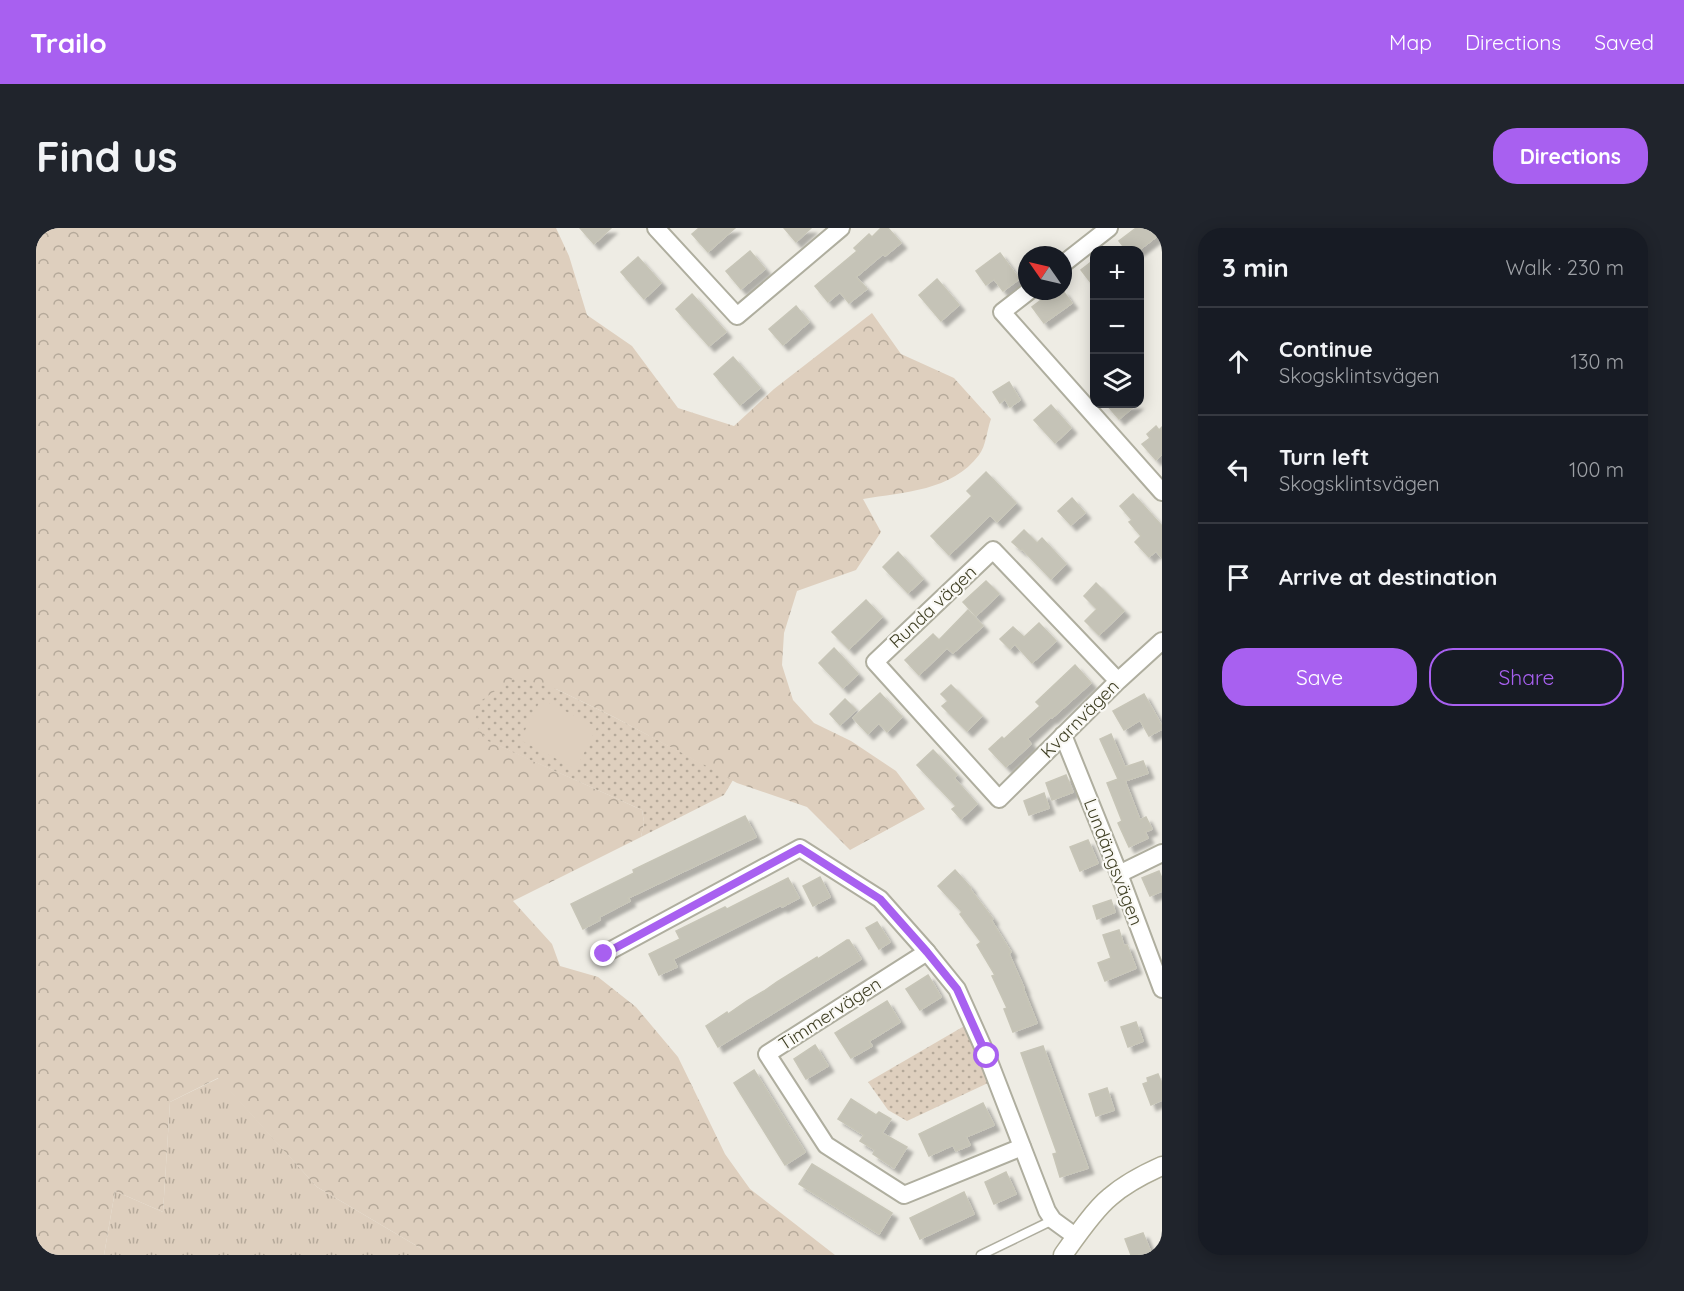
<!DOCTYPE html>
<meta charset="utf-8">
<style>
:root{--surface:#171b24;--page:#20242c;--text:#f1f3f6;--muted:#9ea1a6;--line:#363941;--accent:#a860f0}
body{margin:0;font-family:Quicksand,sans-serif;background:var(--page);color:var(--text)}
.controls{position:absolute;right:18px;top:18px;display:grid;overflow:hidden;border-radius:12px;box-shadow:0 3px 15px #0003}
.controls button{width:54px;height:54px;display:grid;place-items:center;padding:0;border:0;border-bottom:2px solid var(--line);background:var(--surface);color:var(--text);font:30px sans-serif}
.compass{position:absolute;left:982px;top:18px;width:54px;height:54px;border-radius:50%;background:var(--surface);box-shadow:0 3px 15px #0003;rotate:304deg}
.stop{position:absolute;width:18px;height:18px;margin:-14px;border:4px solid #a860f0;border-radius:50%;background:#fff}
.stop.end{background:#a860f0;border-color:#fff;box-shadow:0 2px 6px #0008}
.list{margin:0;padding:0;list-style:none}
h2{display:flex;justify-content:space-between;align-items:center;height:78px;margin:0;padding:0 24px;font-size:26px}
h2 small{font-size:20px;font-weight:400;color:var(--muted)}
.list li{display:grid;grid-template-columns:39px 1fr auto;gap:18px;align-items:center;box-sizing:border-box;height:108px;padding:0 24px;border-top:2px solid var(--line)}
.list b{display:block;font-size:22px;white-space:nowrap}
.list p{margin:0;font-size:20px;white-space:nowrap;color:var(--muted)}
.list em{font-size:20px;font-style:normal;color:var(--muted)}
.actions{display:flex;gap:12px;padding:18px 24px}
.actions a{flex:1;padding:14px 0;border:2px solid var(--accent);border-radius:24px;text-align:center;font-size:21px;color:var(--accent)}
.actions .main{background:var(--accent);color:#fff}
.icon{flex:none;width:33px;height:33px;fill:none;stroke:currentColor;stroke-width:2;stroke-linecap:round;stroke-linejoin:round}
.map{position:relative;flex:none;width:1126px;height:1027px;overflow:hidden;border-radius:24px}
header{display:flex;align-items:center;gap:36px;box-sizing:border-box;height:84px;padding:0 30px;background:var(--accent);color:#fff}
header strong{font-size:28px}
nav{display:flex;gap:33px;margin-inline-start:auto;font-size:21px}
.intro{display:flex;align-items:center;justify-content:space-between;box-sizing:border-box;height:144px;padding:0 36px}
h1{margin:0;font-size:42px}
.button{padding:15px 27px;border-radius:24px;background:var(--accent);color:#fff;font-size:21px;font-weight:700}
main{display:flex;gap:36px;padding:0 36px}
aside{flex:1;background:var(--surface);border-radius:24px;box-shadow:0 3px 15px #0003}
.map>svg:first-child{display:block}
.grass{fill:url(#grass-tufts)}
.forest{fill:url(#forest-crowns)}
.park{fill:url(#park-dots)}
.pitch{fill:#decfbe}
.building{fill:#c5c3b7;stroke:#c7c5b7;stroke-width:1.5;filter:url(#shadow)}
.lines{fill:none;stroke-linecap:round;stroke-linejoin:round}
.lane-casing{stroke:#afae9f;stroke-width:11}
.street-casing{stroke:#afae9f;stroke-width:20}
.secondary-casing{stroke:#aeac97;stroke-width:21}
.lane{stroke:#fff;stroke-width:8}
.street{stroke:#fff;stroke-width:16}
.secondary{stroke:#fff;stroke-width:18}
.route{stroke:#a860f0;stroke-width:8}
.labels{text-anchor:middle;stroke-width:4.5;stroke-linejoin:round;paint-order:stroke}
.street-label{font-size:18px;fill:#3f3f24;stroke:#faf9f5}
</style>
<header>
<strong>Trailo</strong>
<nav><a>Map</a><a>Directions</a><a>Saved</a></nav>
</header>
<div class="intro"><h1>Find us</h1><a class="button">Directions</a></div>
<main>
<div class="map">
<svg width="1126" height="1027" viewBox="0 0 1126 1027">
<defs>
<pattern id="grass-tufts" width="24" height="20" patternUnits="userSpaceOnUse" patternTransform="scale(1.5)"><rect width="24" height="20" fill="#decfbe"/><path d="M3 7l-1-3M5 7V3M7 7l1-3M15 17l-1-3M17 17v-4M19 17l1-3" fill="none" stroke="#b5a99a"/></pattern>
<pattern id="forest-crowns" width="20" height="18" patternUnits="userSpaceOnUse" patternTransform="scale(1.5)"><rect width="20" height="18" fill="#decfbe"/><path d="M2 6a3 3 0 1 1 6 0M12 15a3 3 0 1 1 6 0" fill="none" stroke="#b5a99a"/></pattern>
<pattern id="park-dots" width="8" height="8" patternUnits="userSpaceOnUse" patternTransform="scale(1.5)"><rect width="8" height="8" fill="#decfbe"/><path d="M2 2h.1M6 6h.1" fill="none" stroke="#b5a99a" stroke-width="1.8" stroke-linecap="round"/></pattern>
<filter id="shadow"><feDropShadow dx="5.5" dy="5.5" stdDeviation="1.5" flood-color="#0004"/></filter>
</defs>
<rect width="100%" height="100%" fill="#eeece4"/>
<path class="grass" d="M183,850L281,959L386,1021V1027H68L79,963L127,984L134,874Z"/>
<path class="forest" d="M0,0H520L533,28L551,87L596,118L642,180L698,198L738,161L836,85L865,126L918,150L955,191C951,202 950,218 943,227C916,263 868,264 827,271L845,304L820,342L761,363L748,405L746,437L757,472L778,495L815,513L860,543L889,581L814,622L771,579L701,555L578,489L520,461L453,513L606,582L608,594L605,609L477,673L516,716L524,738L562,749L600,779L642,829L689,926L714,961L799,1027H386V1021L281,959L182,850L134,874L127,984L79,963L68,1027H0Z"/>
<g class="park">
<path d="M479,449L520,461L578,489L697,552L688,567L605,609L608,594L606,582L452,513L438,494L446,472Z"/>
<path d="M930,797L944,829L952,855L871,893L852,882L832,854Z"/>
</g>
<path class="pitch" d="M505,471L561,499L540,541L484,512Z"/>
<g class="building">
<path d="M544,0H575L558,16Z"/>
<path d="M663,0H699L672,24L656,6Z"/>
<path d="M748,0H775L760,14Z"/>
<path d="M845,0H852L865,15L849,28L847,26L820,49L831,61L813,75L804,64L792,74L779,58L821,23L818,20L833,6L836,9Z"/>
<path d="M1100,0H1115L1121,8L1103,22H1090L1083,13Z"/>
<path d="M714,23L729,41L705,61L690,43Z"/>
<path d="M964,25L983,51L967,63L958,51L950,57L940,43Z"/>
<path d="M602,29L625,55L608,71L585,44Z"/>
<path d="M1059,31V60L1045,42Z"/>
<path d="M901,51L923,77L905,93L883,67Z"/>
<path d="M1017,63H1027L1036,75L1008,95L996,79Z"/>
<path d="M656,66L690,104L673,118L640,81Z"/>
<path d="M760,78L773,94L747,117L733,101Z"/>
<path d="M697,129L724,160L704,177L678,146Z"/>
<path d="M973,154L984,172L974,179L969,171L964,175L957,164Z"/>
<path d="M1070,176H1101L1083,191Z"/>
<path d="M1015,177L1035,200L1019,215L998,192Z"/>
<path d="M1120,198L1123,202L1126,199V226L1120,232L1106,216L1114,210L1111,206Z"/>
<path d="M950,244L980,275L961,294L954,287L913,327L895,308L936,268L931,263Z"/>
<path d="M1097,266L1126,298V330L1120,323L1113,329L1099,314L1105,308L1093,294L1096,292L1084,278Z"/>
<path d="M1036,270L1049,285L1035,297L1022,283Z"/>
<path d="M988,302L1001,315L1006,310L1030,336L1015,351L986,321L985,322L976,314Z"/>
<path d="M862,324L887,351L872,365L847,339Z"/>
<path d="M950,353L963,366L940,388L927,374Z"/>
<path d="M1060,355L1088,383L1063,407L1049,393L1061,381L1048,368Z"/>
<path d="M830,372L846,389L813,421L796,404Z"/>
<path d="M932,382L947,398L917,425L911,420L883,447L869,432L897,406L903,412Z"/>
<path d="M1003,395L1020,413L996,435L979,416L974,421L964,411L977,399L988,409Z"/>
<path d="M798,420L822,446L807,460L783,435Z"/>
<path d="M1039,437L1055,455L1016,490L1015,489L991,511L995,516L970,539L953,521L966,509L968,511L1004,478L1000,474Z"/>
<path d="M915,457L946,488L931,503L906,478L912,473L905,466Z"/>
<path d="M844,465L866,489L851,504L843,495L832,506L817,490Z"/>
<path d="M1108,466L1126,498V501L1113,508L1104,492L1088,502L1077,483Z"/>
<path d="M809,471L820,482L804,497L794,486Z"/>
<path d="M1075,506L1089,539L1107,533L1112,545L1089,553L1104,592L1110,589L1116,601L1109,604L1112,610L1093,619L1082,595L1086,593L1071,555L1082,551L1064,511Z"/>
<path d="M897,522L921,547L918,550L941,576L925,591L916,581L920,578L881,537Z"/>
<path d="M1030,547L1037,564L1016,572L1010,555Z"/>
<path d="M1008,565L1013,580L993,587L988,573Z"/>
<path d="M709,588L720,609L592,670L594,673L563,689L564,692L547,701L535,676L598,645L597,642Z"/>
<path d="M1052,612L1062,635L1044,643L1034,619Z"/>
<path d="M919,642L935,660L934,661L957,691L955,692L975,724L973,726L988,760H987L1001,795L977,804L968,781L971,780L956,748L959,747L941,717L945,714L924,686L926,684L902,658Z"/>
<path d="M1123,643L1126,651V663L1114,668L1106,650Z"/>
<path d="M784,649L794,669L777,678L767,658Z"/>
<path d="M752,650L763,670L746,679L745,677L637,731L641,739L623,747L613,726L644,711L640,703L689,679L691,681Z"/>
<path d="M1075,672L1079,684L1061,691L1057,678Z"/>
<path d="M841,694L854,714L843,721L830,700Z"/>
<path d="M1083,702L1088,718L1091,717L1100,740L1069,753L1062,735L1075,730L1067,707Z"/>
<path d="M811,712H813L825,731L682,819L670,798L691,784L692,786L711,773L728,763L741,754L781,729L782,731Z"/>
<path d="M892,747L905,769L884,782L870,761Z"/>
<path d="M851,773L864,794L833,813L836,818L815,830L799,805Z"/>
<path d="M1100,794L1107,813L1092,819L1085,799Z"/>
<path d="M779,817L792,838L770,851L758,831Z"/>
<path d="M1007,818L1052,940L1024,949L1017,926L1021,925L985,825Z"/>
<path d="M718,842L769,924L749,937L698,855Z"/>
<path d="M1122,846L1126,856V872L1115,877L1107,856L1112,854L1111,850Z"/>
<path d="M1071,860L1078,882L1060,888L1053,866Z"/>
<path d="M815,871L840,887L843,884L855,891L846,905L871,919L858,940L837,926L839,922L824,913L828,907L802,891Z"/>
<path d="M947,875L958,897L930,909L934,917L920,923L917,917L893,928L883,906Z"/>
<path d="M776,936L856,985L843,1006L763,956Z"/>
<path d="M970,944L980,966L958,976L949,954Z"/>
<path d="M928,964L938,986L884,1011L874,990Z"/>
<path d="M1107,1005L1116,1027H1095L1089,1011Z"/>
</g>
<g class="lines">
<g class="lane-casing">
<path id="lane" d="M945,1027L1017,992"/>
</g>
<g class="street-casing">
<g id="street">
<path d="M620,0L701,88L805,0"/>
<path d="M1027,36L1073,0"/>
<path d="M993,63L966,84L1126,264"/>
<path d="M1082,453L957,322L839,434L963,571L1082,453L1126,413"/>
<path d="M1027,507L1083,646L1126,761"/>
<path d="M1083,646L1126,625"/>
<path d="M891,724L731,826L790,917L868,967L986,919"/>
<path d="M568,726L764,620L844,671L891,724L921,761L951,828L1011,983L1017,992L1039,1008"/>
</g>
</g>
<g class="secondary-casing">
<path id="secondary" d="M1027,1027C1039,1010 1058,982 1074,969C1089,956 1108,946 1126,938"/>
</g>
<use href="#lane" class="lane"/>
<use href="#street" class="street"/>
<use href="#secondary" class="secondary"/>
</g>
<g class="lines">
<path class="route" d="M568,726L764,620L844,671L891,724L921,761L951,828"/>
</g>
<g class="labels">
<g class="street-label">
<text transform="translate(897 379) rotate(-43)" y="6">Runda vägen</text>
<text transform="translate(1044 491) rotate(-45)" y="6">Kvarnvägen</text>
<text transform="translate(1077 634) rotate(69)" y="6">Lundängsvägen</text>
<text transform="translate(794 786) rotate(-33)" y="6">Timmervägen</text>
</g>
</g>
</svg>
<div class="controls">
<button>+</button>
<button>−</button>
<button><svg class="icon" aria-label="layers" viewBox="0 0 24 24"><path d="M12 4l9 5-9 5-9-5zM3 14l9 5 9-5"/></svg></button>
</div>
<svg class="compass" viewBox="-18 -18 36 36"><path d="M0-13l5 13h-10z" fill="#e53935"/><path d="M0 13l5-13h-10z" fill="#9ea1a6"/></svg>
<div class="stop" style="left:951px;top:828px"></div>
<div class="stop end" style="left:568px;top:726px"></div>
</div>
<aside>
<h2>3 min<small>Walk · 230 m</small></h2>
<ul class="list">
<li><svg class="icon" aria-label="ahead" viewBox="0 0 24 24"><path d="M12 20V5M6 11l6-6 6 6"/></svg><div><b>Continue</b><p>Skogsklintsvägen</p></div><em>130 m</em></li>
<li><svg class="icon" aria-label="left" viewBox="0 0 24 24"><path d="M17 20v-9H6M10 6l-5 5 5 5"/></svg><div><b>Turn left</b><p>Skogsklintsvägen</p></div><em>100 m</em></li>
<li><svg class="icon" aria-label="arrive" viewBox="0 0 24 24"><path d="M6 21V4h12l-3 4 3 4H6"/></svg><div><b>Arrive at destination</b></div></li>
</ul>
<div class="actions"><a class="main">Save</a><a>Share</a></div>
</aside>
</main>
